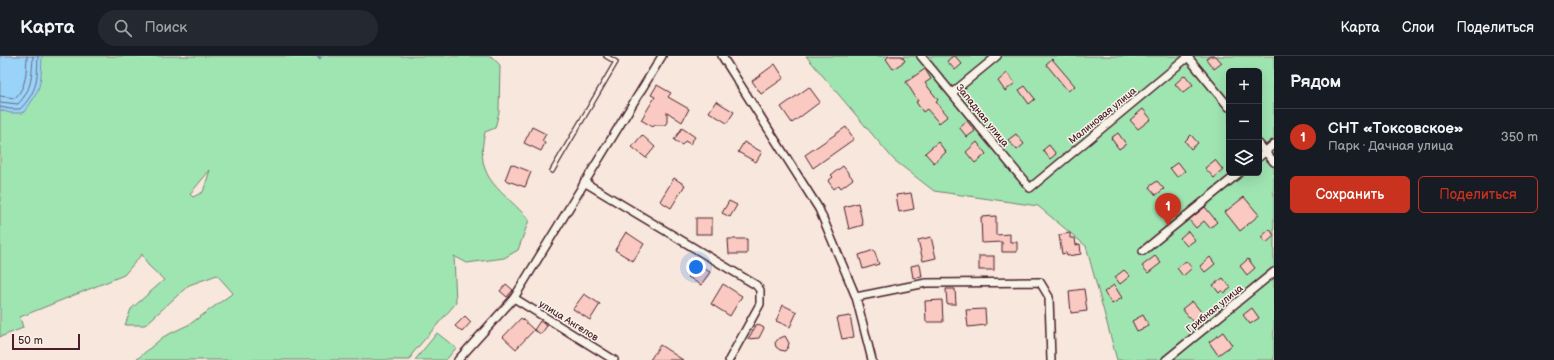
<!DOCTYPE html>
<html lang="ru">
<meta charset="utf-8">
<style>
:root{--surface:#171b24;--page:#242831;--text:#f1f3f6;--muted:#9ea1a6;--line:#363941;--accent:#c8321e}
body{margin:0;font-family:"Balsamiq Sans",sans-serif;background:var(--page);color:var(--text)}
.controls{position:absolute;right:12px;top:12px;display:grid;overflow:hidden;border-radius:6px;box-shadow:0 4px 16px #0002}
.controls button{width:36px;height:36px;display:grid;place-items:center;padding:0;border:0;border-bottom:1px solid var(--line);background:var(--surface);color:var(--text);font:20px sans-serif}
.scale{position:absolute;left:12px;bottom:10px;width:68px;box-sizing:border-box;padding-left:4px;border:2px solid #4a1f2b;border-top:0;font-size:11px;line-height:14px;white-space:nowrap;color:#4a1f2b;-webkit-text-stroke:3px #f7f3e8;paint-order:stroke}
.you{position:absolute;left:696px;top:211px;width:14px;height:14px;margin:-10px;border:3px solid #fff;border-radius:50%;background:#1a73e8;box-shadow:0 0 0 6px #1a73e833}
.badge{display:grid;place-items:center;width:26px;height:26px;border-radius:50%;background:var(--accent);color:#fff;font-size:13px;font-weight:700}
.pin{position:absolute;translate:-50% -33px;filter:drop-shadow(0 1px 2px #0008)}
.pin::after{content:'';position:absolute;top:21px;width:14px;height:12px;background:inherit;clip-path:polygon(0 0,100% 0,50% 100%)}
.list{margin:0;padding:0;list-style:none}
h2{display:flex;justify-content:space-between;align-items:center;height:52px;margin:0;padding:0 16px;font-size:17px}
h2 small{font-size:13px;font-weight:400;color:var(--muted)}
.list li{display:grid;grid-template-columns:26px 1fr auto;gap:12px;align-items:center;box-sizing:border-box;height:56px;padding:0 16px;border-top:1px solid var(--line)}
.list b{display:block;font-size:15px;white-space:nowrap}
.list p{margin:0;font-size:13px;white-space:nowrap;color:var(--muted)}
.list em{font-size:13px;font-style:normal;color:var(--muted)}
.actions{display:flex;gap:8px;padding:12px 16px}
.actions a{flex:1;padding:9px 0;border:1px solid var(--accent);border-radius:6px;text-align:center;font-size:14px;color:var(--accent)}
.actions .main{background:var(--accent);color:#fff}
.icon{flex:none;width:22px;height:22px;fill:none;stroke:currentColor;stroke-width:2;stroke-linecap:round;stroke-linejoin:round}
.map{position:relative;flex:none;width:1274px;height:304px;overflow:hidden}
header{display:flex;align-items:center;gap:24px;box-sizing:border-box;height:56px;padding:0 20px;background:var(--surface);border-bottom:1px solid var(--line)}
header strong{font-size:19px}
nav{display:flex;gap:22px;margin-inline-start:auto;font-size:14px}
.search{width:280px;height:36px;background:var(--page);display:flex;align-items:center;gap:10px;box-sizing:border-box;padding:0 14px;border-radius:22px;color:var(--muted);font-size:15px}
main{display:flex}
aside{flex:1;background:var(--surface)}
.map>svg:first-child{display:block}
.green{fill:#9fe5b2;stroke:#74826e;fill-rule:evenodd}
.water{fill:#99d3f9;stroke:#798ba7}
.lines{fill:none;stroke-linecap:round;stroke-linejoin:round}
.shore{stroke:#6a677d;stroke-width:1}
.stream{stroke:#798ba7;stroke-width:2.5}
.building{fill:#facac2;stroke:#4a1f2b}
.lane-casing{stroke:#4a1f2b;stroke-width:6}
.street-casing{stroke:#4a1f2b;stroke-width:10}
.lane{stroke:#f7f3e8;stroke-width:3.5}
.street{stroke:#f7f3e8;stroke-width:7}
.labels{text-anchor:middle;stroke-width:3;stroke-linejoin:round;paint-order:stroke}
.street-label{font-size:10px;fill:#4a1f2b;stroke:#f7f3e8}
</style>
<header>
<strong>Карта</strong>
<div class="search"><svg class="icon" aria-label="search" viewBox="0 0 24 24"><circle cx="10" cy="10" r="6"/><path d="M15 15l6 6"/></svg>Поиск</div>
<nav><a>Карта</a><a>Слои</a><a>Поделиться</a></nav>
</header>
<main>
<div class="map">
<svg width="1274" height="304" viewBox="0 0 1274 304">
<rect width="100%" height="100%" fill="#f8e7dd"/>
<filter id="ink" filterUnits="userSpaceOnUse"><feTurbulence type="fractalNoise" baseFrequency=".025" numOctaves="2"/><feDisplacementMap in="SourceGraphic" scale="8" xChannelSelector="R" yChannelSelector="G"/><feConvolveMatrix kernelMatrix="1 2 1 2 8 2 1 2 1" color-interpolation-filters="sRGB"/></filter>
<g filter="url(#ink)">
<g class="green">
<path d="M0,0H491L500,9L499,56L495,72L485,76C473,125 503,133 529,164L518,194L504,202L467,207L454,200L456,247L412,298L410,304H136L163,281L190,268L233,237L217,219L189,229L145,269H125L131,253L164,224L148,209L142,198L124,219L20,261L23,272L0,281ZM210,114L203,136L193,141L190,138Z"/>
<path d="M806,0H1274V304H1117L1086,190L1038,150L934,135L894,104ZM1229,15H1259V117H1229Z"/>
<path d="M437,277L456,292L446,304H415Z"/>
</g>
<path class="water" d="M0,0H42C41,28 41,35 23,57H10L0,54Z"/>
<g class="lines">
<g class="shore">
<path d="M0,40L15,42C27,30 26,16 27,0"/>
<path d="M0,46L18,48C32,34 32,19 33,0"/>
<path d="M0,51L10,53H20C38,35 37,23 38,0"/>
</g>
<path class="stream" d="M318,0L320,2"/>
</g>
<g class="building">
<path d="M889,0H902L905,5L893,13L886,3Z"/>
<path d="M953,0H955L962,8L955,14L947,5Z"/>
<path d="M1210,0H1216L1222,7L1214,13L1206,3Z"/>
<path d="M1052,3L1075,30L1068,35L1046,8Z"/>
<path d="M775,8L784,22L761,38L752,25Z"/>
<path d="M925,13L931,23L925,27L938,44L936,46L948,60L939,67L927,53L923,56L916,46L918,45L906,26Z"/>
<path d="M1007,17L1015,27L1005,35L998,25Z"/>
<path d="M1185,19L1193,29L1183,37L1175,28Z"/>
<path d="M657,29L671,37L668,41L689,53L682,66L667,56V66L665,69H655L653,71L641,64L655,41L651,39Z"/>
<path d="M1025,30L1035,43L1029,48L1019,34Z"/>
<path d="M809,31L820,46L792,67L781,51Z"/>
<path d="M716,45L734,56L727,67L709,56Z"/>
<path d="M1143,53L1151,63L1138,73L1130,64Z"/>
<path d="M967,65L975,75L967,81L959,71Z"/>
<path d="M532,71L546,78L542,85L545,87L541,95L524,87Z"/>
<path d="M846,71L854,83L813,112L805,99Z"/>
<path d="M682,72L695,81L690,88L685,85L682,89L674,84Z"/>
<path d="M1118,77L1126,88L1119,93L1111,82Z"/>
<path d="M1016,78L1024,88L1017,94L1008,84Z"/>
<path d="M642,79L655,91L646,102L632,91Z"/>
<path d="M1191,79L1198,87L1191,93L1185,85Z"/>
<path d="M744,86L762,96L756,106L738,96Z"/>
<path d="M938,86L946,96L934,107L925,97Z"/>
<path d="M977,86L986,98L975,107L966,96Z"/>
<path d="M1049,89L1056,98L1050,103L1043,94Z"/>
<path d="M1215,104L1223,114L1214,122L1205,112Z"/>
<path d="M1178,106L1185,115L1177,121L1170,112Z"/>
<path d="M511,108L531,116L525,131L505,124Z"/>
<path d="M843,110L853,123L841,132L839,129L834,133L828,125L833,121L831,119Z"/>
<path d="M674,122L685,129L671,152L660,145Z"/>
<path d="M1157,125L1164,133L1156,139L1149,131Z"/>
<path d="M911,137L914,153L899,156L896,139Z"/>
<path d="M1244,141L1259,159L1240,175L1225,156Z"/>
<path d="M729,145L737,149L730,161L722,157Z"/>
<path d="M858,147L863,169L849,173L844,151Z"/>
<path d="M1205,151L1217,166L1210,172L1204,165L1196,172L1189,164Z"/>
<path d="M996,160V179L1010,178V186H1017V196H1002V186L982,187L981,161Z"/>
<rect x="696" y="162" width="16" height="16"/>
<path d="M1270,173L1274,180L1266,187L1261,181Z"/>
<path d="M1188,175L1195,184L1187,190L1180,182Z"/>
<path d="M626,176L644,188L633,205L615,194Z"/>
<path d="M1070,177V182H1075L1076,189L1080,188L1081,198L1067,200L1066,197L1062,198L1059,179Z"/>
<path d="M931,181L936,202L923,205L918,184Z"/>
<path d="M728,183H747V198H729Z"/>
<path d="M874,194L879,208L863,213L859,199Z"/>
<rect x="979" y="200" width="15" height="14"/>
<path d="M1155,200L1161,207L1148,217L1142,210Z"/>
<path d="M1210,201L1215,208L1205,216L1200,210Z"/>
<path d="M1248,203L1255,212L1247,219L1240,210Z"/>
<path d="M1186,205L1192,212L1183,220L1177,212Z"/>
<path d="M696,208L710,216L701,229L688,221Z"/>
<path d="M920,208L922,221L913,222L911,210Z"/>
<path d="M1124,214L1130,220L1120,228L1115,221Z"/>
<path d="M1223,222L1231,232L1224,237L1222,234L1219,237L1213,229Z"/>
<path d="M506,228L513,234L507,241L500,235Z"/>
<path d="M723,228L742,240L730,260L711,248Z"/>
<path d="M1114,229L1122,242L1112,248L1104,236Z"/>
<path d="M946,233H955L956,248H947Z"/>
<path d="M1084,233L1087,255L1071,257L1069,235Z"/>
<path d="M584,238L600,248L590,264L573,253Z"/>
<path d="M942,244L943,266H926L925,245Z"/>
<path d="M1192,245L1203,258L1193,266L1182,253Z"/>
<path d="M783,249L797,256L790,271L776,265Z"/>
<path d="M1252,252L1259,262L1250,268L1243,259Z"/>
<path d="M985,253L986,269L968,271L966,254Z"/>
<path d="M1143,259L1149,270L1137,275L1132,265Z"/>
<path d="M465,260L471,266L462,276L455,270Z"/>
<path d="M850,260L854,281L842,283L837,262Z"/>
<path d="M521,262L534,274L516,293L503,281Z"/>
<path d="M540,265L547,270L541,278L534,274Z"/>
<path d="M757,268L764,272L759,282L748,283Z"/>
<path d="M1223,276L1232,289L1218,299L1209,286Z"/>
<path d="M785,280L789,287L788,291L785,295L780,294L776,291L775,287L778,283Z"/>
<path d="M660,289L683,304H650Z"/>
</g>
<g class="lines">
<g class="lane-casing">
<path id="lane" d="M552,115L616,6L606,0"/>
</g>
<g class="street-casing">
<g id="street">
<path d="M722,0L819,153L856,241L872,304"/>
<path d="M921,0L1030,132L1188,1"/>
<path d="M1187,0L1229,51"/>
<path d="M952,37L997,0"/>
<path d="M1259,88L1274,106"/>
<path d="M1259,101L1274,88"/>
<path d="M584,126L756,229L760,234V248L729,304"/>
<path d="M1143,195L1239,117"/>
<path d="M856,241L926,227L1040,226L1049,241L1051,304"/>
<path d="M514,242L614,304"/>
<path d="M458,304L514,242L662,0"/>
<path d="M1166,304L1274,216"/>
</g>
</g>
<use href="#lane" class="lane"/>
<use href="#street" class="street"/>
</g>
</g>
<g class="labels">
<g class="street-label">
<text transform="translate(983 59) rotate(51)" y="4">Западная улица</text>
<text transform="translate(1102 59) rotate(-39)" y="4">Малиновая улица</text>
<text transform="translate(1214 252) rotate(-39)" y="4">Грибная улица</text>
<text transform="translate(569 264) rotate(32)" y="4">улица Ангелов</text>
</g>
</g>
</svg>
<div class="controls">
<button>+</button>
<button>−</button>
<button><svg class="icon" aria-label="layers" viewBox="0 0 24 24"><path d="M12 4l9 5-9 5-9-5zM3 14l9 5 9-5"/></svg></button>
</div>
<div class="scale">50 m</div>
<div class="you"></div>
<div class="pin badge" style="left:1168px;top:170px">1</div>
</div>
<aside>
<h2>Рядом<small></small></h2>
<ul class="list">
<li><span class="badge">1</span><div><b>СНТ «Токсовское»</b><p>Парк · Дачная улица</p></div><em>350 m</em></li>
</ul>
<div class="actions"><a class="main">Сохранить</a><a>Поделиться</a></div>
</aside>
</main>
